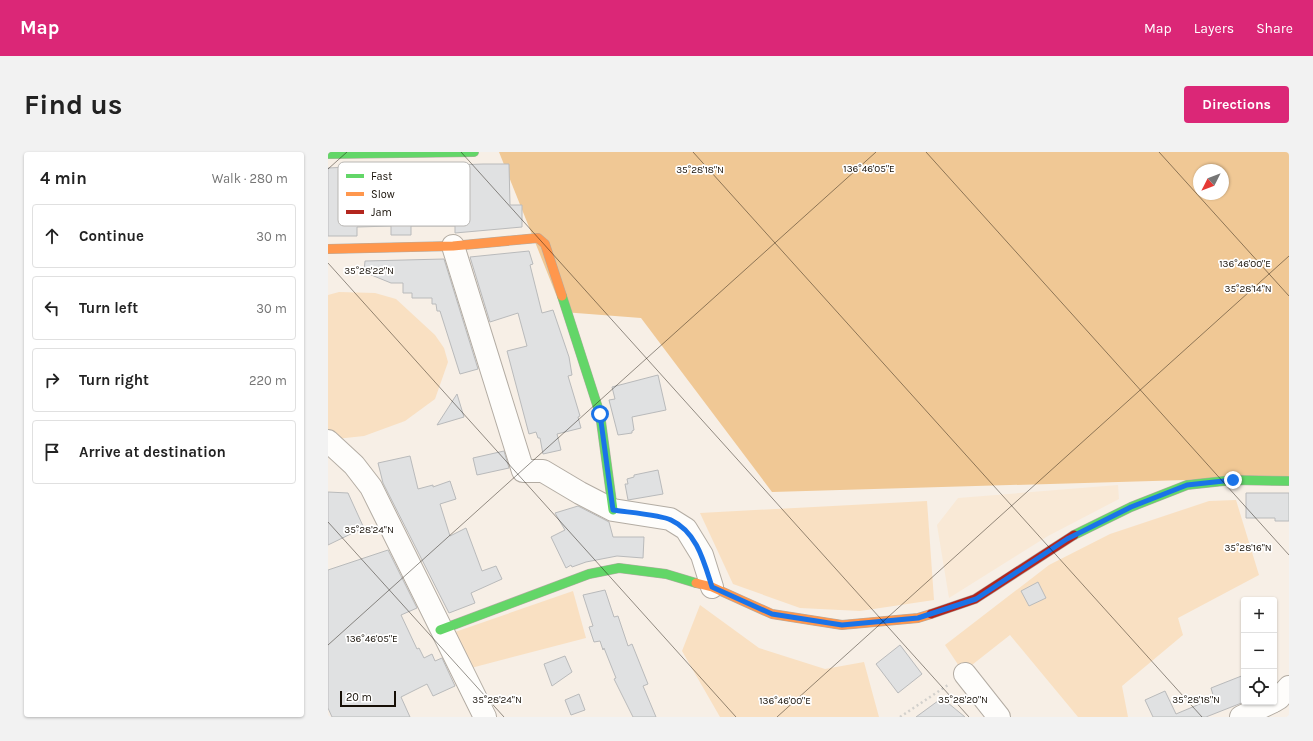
<!DOCTYPE html>
<meta charset="utf-8">
<style>
:root{--surface:#fff;--page:#f2f2f2;--text:#222;--muted:#767676;--line:#e0e0e0;--accent:#db2777}
body{margin:0;font-family:Karla,sans-serif;background:var(--page);color:var(--text)}
.controls{position:absolute;right:12px;bottom:12px;display:grid;overflow:hidden;border-radius:4px;box-shadow:0 1px 3px #0004}
.controls button{width:36px;height:36px;display:grid;place-items:center;padding:0;border:0;border-bottom:1px solid var(--line);background:var(--surface);color:var(--text);font:20px sans-serif}
.compass{position:absolute;left:865px;top:12px;width:36px;height:36px;border-radius:50%;background:var(--surface);box-shadow:0 1px 3px #0004;rotate:228deg}
.scale{position:absolute;left:12px;bottom:10px;width:56px;box-sizing:border-box;padding-left:4px;border:2px solid #160f06;border-top:0;font-size:11px;line-height:14px;white-space:nowrap;color:#160f06;-webkit-text-stroke:3px #fff;paint-order:stroke}
.stop{position:absolute;width:12px;height:12px;margin:-9px;border:3px solid #1a73e8;border-radius:50%;background:#fff}
.stop.end{background:#1a73e8;border-color:#fff;box-shadow:0 1px 4px #0008}
.list{margin:0;padding:0;list-style:none}
h2{display:flex;justify-content:space-between;align-items:center;height:52px;margin:0;padding:0 16px;font-size:17px}
h2 small{font-size:13px;font-weight:400;color:var(--muted)}
.list li{display:grid;grid-template-columns:26px 1fr auto;gap:12px;align-items:center;box-sizing:border-box;height:64px;margin:0 8px 8px;padding:0 8px;border:1px solid var(--line);border-radius:4px}
.list b{display:block;font-size:15px;white-space:nowrap}
.list em{font-size:13px;font-style:normal;color:var(--muted)}
.icon{flex:none;width:22px;height:22px;fill:none;stroke:currentColor;stroke-width:2;stroke-linecap:round;stroke-linejoin:round}
.map{position:relative;flex:none;width:961px;height:565px;overflow:hidden;border-radius:4px}
header{display:flex;align-items:center;gap:24px;box-sizing:border-box;height:56px;padding:0 20px;background:var(--accent);color:#fff}
header strong{font-size:19px}
nav{display:flex;gap:22px;margin-inline-start:auto;font-size:14px}
.intro{display:flex;align-items:center;justify-content:space-between;box-sizing:border-box;height:96px;padding:0 24px}
h1{margin:0;font-size:28px}
.button{padding:10px 18px;border-radius:4px;background:var(--accent);color:#fff;font-size:14px;font-weight:700}
main{display:flex;gap:24px;padding:0 24px}
aside{flex:1;background:var(--surface);border-radius:4px;box-shadow:0 1px 3px #0004}
.map>svg:first-child{display:block}
.built{fill:#f9e9d6}
.green{fill:#f9e0c2}
.forest{fill:#f0c895;fill-rule:evenodd}
.building{fill:#e0e1e2;stroke:#b9babb}
.lines{fill:none;stroke-linecap:round;stroke-linejoin:round}
.street-casing{stroke:#b3aca3;stroke-width:24}
.fast-casing{stroke:#b3aca3;stroke-width:10}
.slow-casing{stroke:#b3aca3;stroke-width:10}
.jam-casing{stroke:#b3aca3;stroke-width:10}
.path{stroke:#d2d0cc;stroke-width:2.5;stroke-dasharray:2 3;stroke-linecap:butt}
.street{stroke:#fefdfb;stroke-width:22}
.fast{stroke:#63d668;stroke-width:9}
.slow{stroke:#ff974d;stroke-width:9}
.jam{stroke:#b3261e;stroke-width:9}
.route{stroke:#1a73e8;stroke-width:5}
.ticks{fill:none;stroke:#160f06;stroke-width:1;stroke-opacity:0.45}
.key{fill:#fff;stroke:#b9b7b4;stroke-width:1}
.key-label{font-size:11px;fill:#160f06}
.ticks-label{font-size:10px;text-anchor:middle;fill:#160f06;stroke:#fff;stroke-width:3.5;stroke-linejoin:round;paint-order:stroke}
</style>
<header>
<strong>Map</strong>
<nav><a>Map</a><a>Layers</a><a>Share</a></nav>
</header>
<div class="intro"><h1>Find us</h1><a class="button">Directions</a></div>
<main>
<aside>
<h2>4 min<small>Walk · 280 m</small></h2>
<ul class="list">
<li><svg class="icon" aria-label="ahead" viewBox="0 0 24 24"><path d="M12 20V5M6 11l6-6 6 6"/></svg><div><b>Continue</b></div><em>30 m</em></li>
<li><svg class="icon" aria-label="left" viewBox="0 0 24 24"><path d="M17 20v-9H6M10 6l-5 5 5 5"/></svg><div><b>Turn left</b></div><em>30 m</em></li>
<li><svg class="icon" aria-label="right" viewBox="0 0 24 24"><path d="M7 20v-9h11M14 6l5 5-5 5"/></svg><div><b>Turn right</b></div><em>220 m</em></li>
<li><svg class="icon" aria-label="arrive" viewBox="0 0 24 24"><path d="M6 21V4h12l-3 4 3 4H6"/></svg><div><b>Arrive at destination</b></div></li>
</ul>
</aside>
<div class="map">
<svg width="961" height="565" viewBox="0 0 961 565">
<rect width="100%" height="100%" fill="#f7efe6"/>
<path class="built" d="M790,333L791,347L720,384L621,446L609,373L630,346Z"/>
<g class="green">
<path d="M11,140L47,141L68,147L107,183L116,196L120,210L107,247L77,269L36,284L8,287L0,283V143Z"/>
<path d="M908,348L931,423L850,466L855,483L794,534L800,565H750L682,483L635,520L617,493L721,413L782,382L881,349Z"/>
<path d="M599,349L606,448L532,459L472,456L405,432L372,361Z"/>
<path d="M245,439L258,486L143,516L124,487L127,480Z"/>
<path d="M372,453L431,496L497,517L536,510L551,565H392L354,499Z"/>
</g>
<path class="forest" d="M171,0H961V325L444,340L313,166L235,160ZM871,18H895V42H871Z"/>
<g class="building">
<path d="M155,12H181L182,53H194V75L127,81V74H83V83H63V74L29,75V84H0V16L21,15L23,43L28,44V49H62V17H88L90,49H127L126,13Z"/>
<path d="M201,99L205,112L202,113L214,161L225,158L241,205L244,223L240,224L252,264L250,265L253,276L229,282L233,298L215,302L212,286H210L208,280L201,282L179,199L199,194L190,161L162,170L142,105Z"/>
<path d="M116,107L150,217L132,222L112,159H109L108,152H104V146H84V141H75V131H63L36,120L37,109Z"/>
<path d="M330,223L338,258L304,265L306,278L304,279V281L290,283L281,248L287,247L284,235Z"/>
<path d="M129,242L136,265L109,273Z"/>
<path d="M176,299L181,316L149,323L145,306Z"/>
<path d="M82,304L90,337L105,333V335L122,329L128,347L112,352L122,384L138,376L154,419L168,414L174,427L143,441L147,451L121,461L55,331L50,311Z"/>
<path d="M330,318L335,342L300,348L297,332H300L299,327L306,325V323Z"/>
<path d="M0,340L20,341L35,374L33,377L0,393Z"/>
<path d="M918,341H961V369H947V366H918Z"/>
<path d="M250,354L281,370L285,385H316L315,406L289,404L258,410L244,415L243,413L238,416L223,385L237,378L227,361Z"/>
<path d="M60,398L89,456L73,463L89,497L91,496L96,506L104,502L107,509L114,506L127,534L105,544L99,532L73,545L82,565H4L0,556V418Z"/>
<path d="M710,430L718,446L701,454L693,439Z"/>
<path d="M277,438L286,465L290,464L300,494L304,492L320,532L315,534L328,565H305L286,527L288,526L276,496L275,498L272,489L266,490L261,475L265,474L255,443Z"/>
<path d="M572,493L594,522L570,541L548,512Z"/>
<path d="M237,504L244,520L224,534L216,512Z"/>
<path d="M916,523V550L878,565H825L817,548L837,539L848,562L886,546L883,536Z"/>
<path d="M251,542L257,558L243,563L237,548Z"/>
<path d="M614,546L637,565H588Z"/>
</g>
<g class="lines">
<g class="street-casing">
<g id="street">
<path d="M125,94L195,319H215L252,341L285,358L342,367L358,377L374,403L384,435"/>
<path d="M0,289L26,313L43,335L157,565"/>
<path d="M637,522L671,565"/>
<path d="M946,549L951,546L961,535"/>
<path d="M913,565L944,550"/>
</g>
</g>
<g class="fast-casing">
<g id="fast">
<path d="M0,2L146,0"/>
<path d="M234,144L272,262L285,358"/>
<path d="M746,383L803,355L859,333L905,328L961,329"/>
<path d="M112,478L261,422L291,416L338,422L368,431"/>
</g>
</g>
<g class="slow-casing">
<g id="slow">
<path d="M0,97L125,94L210,86L217,92L234,144"/>
<path d="M368,431L384,435L444,462L514,473L590,466L603,462"/>
</g>
</g>
<g class="jam-casing">
<path id="jam" d="M603,462L647,447L746,383"/>
</g>
<path class="path" d="M572,565L620,533"/>
<use href="#street" class="street"/>
<use href="#fast" class="fast"/>
<use href="#slow" class="slow"/>
<use href="#jam" class="jam"/>
</g>
<g class="lines">
<path class="route" d="M272,262L285,358C297,360 334,363 343,368C369,380 376,410 384,435L444,462L514,473L590,466L648,447L739,387L803,355L859,333L905,328"/>
</g>
<path class="ticks" d="M133,0L641,565M365,0L874,565M598,0L961,403M831,0L961,144M0,17L19,0M0,111L408,565M0,370L176,565M0,493L548,0M449,565L961,104"/>
<rect x="10" y="10" width="132" height="64" rx="6" class="key"/>
<rect x="18" y="22" width="18" height="4" fill="#63d668"/>
<rect x="18" y="40" width="18" height="4" fill="#ff974d"/>
<rect x="18" y="58" width="18" height="4" fill="#b3261e"/>
<g class="key-label">
<text x="43" y="28">Fast</text>
<text x="43" y="46">Slow</text>
<text x="43" y="64">Jam</text>
</g>
<g class="ticks-label">
<text x="541" y="20">136°46'05"E</text>
<text x="372" y="21">35°28'18"N</text>
<text x="917" y="115">136°46'00"E</text>
<text x="41" y="122">35°28'22"N</text>
<text x="920" y="140">35°28'14"N</text>
<text x="41" y="381">35°28'24"N</text>
<text x="920" y="399">35°28'16"N</text>
<text x="44" y="490">136°46'05"E</text>
<text x="169" y="551">35°28'24"N</text>
<text x="635" y="551">35°28'20"N</text>
<text x="868" y="551">35°28'18"N</text>
<text x="457" y="552">136°46'00"E</text>
</g>
</svg>
<div class="controls">
<button>+</button>
<button>−</button>
<button><svg class="icon" aria-label="locate" viewBox="0 0 24 24"><circle cx="12" cy="12" r="6"/><path d="M12 2v4M12 18v4M2 12h4M18 12h4"/></svg></button>
</div>
<svg class="compass" viewBox="-18 -18 36 36"><path d="M0-13l5 13h-10z" fill="#e53935"/><path d="M0 13l5-13h-10z" fill="#767676"/></svg>
<div class="scale">20 m</div>
<div class="stop" style="left:272px;top:262px"></div>
<div class="stop end" style="left:905px;top:328px"></div>
</div>
</main>
